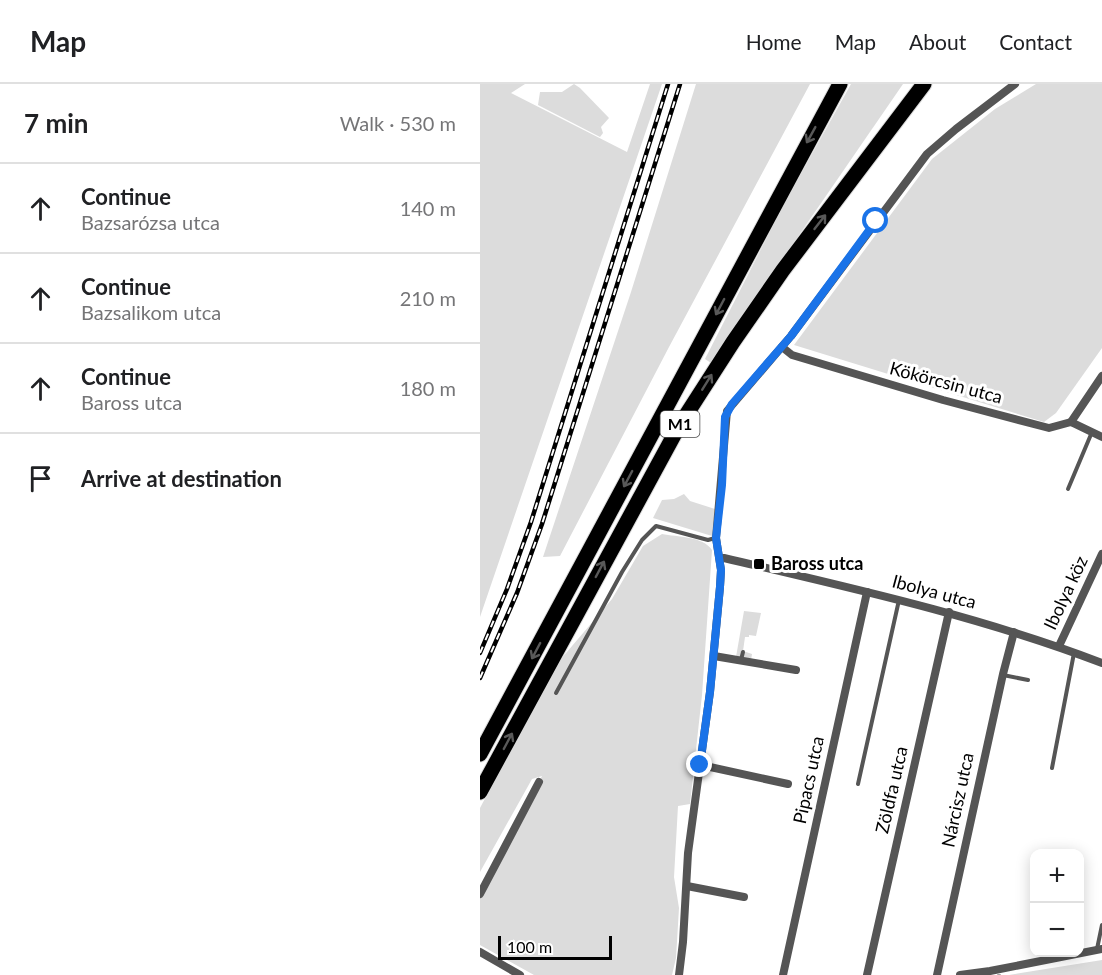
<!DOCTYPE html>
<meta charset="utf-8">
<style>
:root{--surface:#fff;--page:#f2f2f2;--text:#202124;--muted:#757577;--line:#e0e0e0}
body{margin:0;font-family:Lato,sans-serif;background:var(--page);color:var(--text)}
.controls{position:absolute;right:18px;bottom:18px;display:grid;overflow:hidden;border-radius:12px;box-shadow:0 3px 15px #0003}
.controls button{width:54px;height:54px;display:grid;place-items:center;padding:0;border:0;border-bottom:2px solid var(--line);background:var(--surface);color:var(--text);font:30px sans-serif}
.scale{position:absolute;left:18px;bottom:15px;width:114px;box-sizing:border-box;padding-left:6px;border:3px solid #000;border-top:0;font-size:16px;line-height:21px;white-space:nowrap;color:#000;-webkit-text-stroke:4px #fff;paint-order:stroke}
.stop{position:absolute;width:18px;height:18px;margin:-14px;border:4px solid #1a73e8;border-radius:50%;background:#fff}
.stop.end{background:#1a73e8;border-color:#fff;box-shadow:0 2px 6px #0008}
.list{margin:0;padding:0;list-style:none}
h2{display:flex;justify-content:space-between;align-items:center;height:78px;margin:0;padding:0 24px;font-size:26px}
h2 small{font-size:20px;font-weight:400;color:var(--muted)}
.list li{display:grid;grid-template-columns:39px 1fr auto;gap:18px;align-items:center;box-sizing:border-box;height:90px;padding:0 24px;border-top:2px solid var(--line)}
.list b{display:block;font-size:22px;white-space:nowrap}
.list p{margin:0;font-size:20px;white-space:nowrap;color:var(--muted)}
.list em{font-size:20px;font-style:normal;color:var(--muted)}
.icon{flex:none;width:33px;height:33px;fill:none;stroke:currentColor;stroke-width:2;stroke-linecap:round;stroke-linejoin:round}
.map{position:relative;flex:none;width:622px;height:891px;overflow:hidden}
header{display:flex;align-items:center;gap:36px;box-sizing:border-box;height:84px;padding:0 30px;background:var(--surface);border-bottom:2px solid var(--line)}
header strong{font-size:28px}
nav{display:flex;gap:33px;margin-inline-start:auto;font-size:21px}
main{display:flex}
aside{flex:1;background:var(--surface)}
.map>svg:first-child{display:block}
.green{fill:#dcdcdc}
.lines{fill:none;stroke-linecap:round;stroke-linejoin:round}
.stream{stroke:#a3a3a3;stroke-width:2}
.motorway-casing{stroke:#dbdbdb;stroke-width:17}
.service{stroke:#555;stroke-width:4}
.minor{stroke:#555;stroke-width:8}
.motorway{stroke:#000;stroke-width:15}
.rail-casing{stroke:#000;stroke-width:4.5}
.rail{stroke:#fff;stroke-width:2;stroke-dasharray:7;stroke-linecap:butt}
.oneway{stroke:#595959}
.route{stroke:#1a73e8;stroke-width:8}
.poi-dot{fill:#000;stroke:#fff;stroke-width:2}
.labels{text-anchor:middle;stroke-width:6;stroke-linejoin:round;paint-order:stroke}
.shield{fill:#fff;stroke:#4c4c4c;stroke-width:1.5}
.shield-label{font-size:16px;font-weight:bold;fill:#000}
.street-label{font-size:18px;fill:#000;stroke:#fff}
.poi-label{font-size:18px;font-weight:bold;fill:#000;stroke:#fff;text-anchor:start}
</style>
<header>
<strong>Map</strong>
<nav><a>Home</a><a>Map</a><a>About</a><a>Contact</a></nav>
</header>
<main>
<aside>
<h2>7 min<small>Walk · 530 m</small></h2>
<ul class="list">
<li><svg class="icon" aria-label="ahead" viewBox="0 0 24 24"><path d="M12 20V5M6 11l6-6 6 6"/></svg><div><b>Continue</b><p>Bazsarózsa utca</p></div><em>140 m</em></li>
<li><svg class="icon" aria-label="ahead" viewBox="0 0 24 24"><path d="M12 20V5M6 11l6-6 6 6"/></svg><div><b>Continue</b><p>Bazsalikom utca</p></div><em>210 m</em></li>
<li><svg class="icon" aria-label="ahead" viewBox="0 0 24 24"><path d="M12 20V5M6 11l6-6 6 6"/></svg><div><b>Continue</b><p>Baross utca</p></div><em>180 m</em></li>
<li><svg class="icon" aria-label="arrive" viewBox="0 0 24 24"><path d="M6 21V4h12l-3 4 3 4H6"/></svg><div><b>Arrive at destination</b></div></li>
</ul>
</aside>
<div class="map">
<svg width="622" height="891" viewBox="0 0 622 891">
<rect width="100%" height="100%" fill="#fff"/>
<g class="green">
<path d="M0,0H45L31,9L147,68L170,0H182L0,533Z"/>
<path d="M94,0L100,4L129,34L121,43L123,49L120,53L58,21L60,8H82Z"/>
<path d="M216,0H330L189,263L80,472L63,473L151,208Z"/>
<path d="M371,0H423L231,279L225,275L303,122Z"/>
<path d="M556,0H622V264L576,329L564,338L314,261L452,75L515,25Z"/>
<path d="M204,410L210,417L235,425L232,452L173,434L182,416L194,415Z"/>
<path d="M182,450C197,453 223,452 232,466L222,611L210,720L198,722L194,793L199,824L196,874L192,891H54L0,861V814L62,692L52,695L0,788V724L75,582L132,515L163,462Z"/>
<path d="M264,527L281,529L276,552L269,551V553H265L263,567L272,570L271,576L256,573Z"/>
<path d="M622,876V891H529Z"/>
</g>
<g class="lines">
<path class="stream" d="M518,891H520"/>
<g class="motorway-casing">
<g id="motorway">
<path d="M0,670L360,0"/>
<path d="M0,708L199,342L253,258L303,186L444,0"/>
</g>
</g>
<g class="service">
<path d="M588,405L612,348"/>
<path d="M261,576L263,568"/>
<path d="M523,591L548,596"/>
<path d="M76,609L142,488L162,456L176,442L228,456L235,454"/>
<path d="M572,684L594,569"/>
<path d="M378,700L419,516"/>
<path d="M617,865L622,841"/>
</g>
<g class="minor">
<path d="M302,263L312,271L463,316L569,344L591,338L622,353"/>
<path d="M591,338L622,292"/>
<path d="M240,475L244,474C371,504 499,532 622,579"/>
<path d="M579,562L622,470"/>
<path d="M234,572L316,586"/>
<path d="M221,681L308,700"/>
<path d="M207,802L264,813"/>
<path d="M0,810L59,698"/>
<path d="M0,868L40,891"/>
<path d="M199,891L203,858L208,769L230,608L240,503L241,486L236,454L247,327L311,252L447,70L476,45L535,0"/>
<path d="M303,891L387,508"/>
<path d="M387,891L469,528"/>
<path d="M457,891L523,590L534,548"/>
<path d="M480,891L510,887L622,865"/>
</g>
<use href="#motorway" class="motorway"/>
<g class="rail-casing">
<g id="rail">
<path d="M0,569L27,505L51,438L188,0"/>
<path d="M0,594L37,509L62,440L200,0"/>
</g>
</g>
<use href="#rail" class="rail"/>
</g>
<defs><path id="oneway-shaft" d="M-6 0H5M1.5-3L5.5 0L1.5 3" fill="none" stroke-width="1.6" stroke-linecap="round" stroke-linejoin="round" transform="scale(1.5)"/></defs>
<g class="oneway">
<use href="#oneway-shaft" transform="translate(331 51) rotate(119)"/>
<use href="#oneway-shaft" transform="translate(340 138) rotate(-52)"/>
<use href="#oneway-shaft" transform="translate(240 223) rotate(118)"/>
<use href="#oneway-shaft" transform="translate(227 298) rotate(-58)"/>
<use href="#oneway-shaft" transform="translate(148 395) rotate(118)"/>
<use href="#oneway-shaft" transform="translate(120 485) rotate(-62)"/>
<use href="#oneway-shaft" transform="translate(56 567) rotate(118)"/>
<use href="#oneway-shaft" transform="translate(28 657) rotate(-62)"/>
</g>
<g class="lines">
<path class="route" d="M220,681L230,608L240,503L241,486L236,454L242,401L245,333L252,320L311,252L396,137"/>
</g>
<rect class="poi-dot" x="273" y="474" width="12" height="12" rx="3"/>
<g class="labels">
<rect class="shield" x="180.5" y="327" width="39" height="26" rx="4.5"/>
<g class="shield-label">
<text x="200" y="346">M1</text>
</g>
<g class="street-label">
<text transform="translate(466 299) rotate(15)" y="6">Kökörcsin utca</text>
<text transform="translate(454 508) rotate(15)" y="6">Ibolya utca</text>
<text transform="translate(586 509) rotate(-65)" y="6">Ibolya köz</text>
<text transform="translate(329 696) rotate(-78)" y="6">Pipacs utca</text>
<text transform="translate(412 706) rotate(-77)" y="6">Zöldfa utca</text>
<text transform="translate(478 716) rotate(-78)" y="6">Nárcisz utca</text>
</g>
<g class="poi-label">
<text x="291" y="486">Baross utca</text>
</g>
</g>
</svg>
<div class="controls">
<button>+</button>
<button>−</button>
</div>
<div class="scale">100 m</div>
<div class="stop" style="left:396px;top:137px"></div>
<div class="stop end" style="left:220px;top:681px"></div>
</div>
</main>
